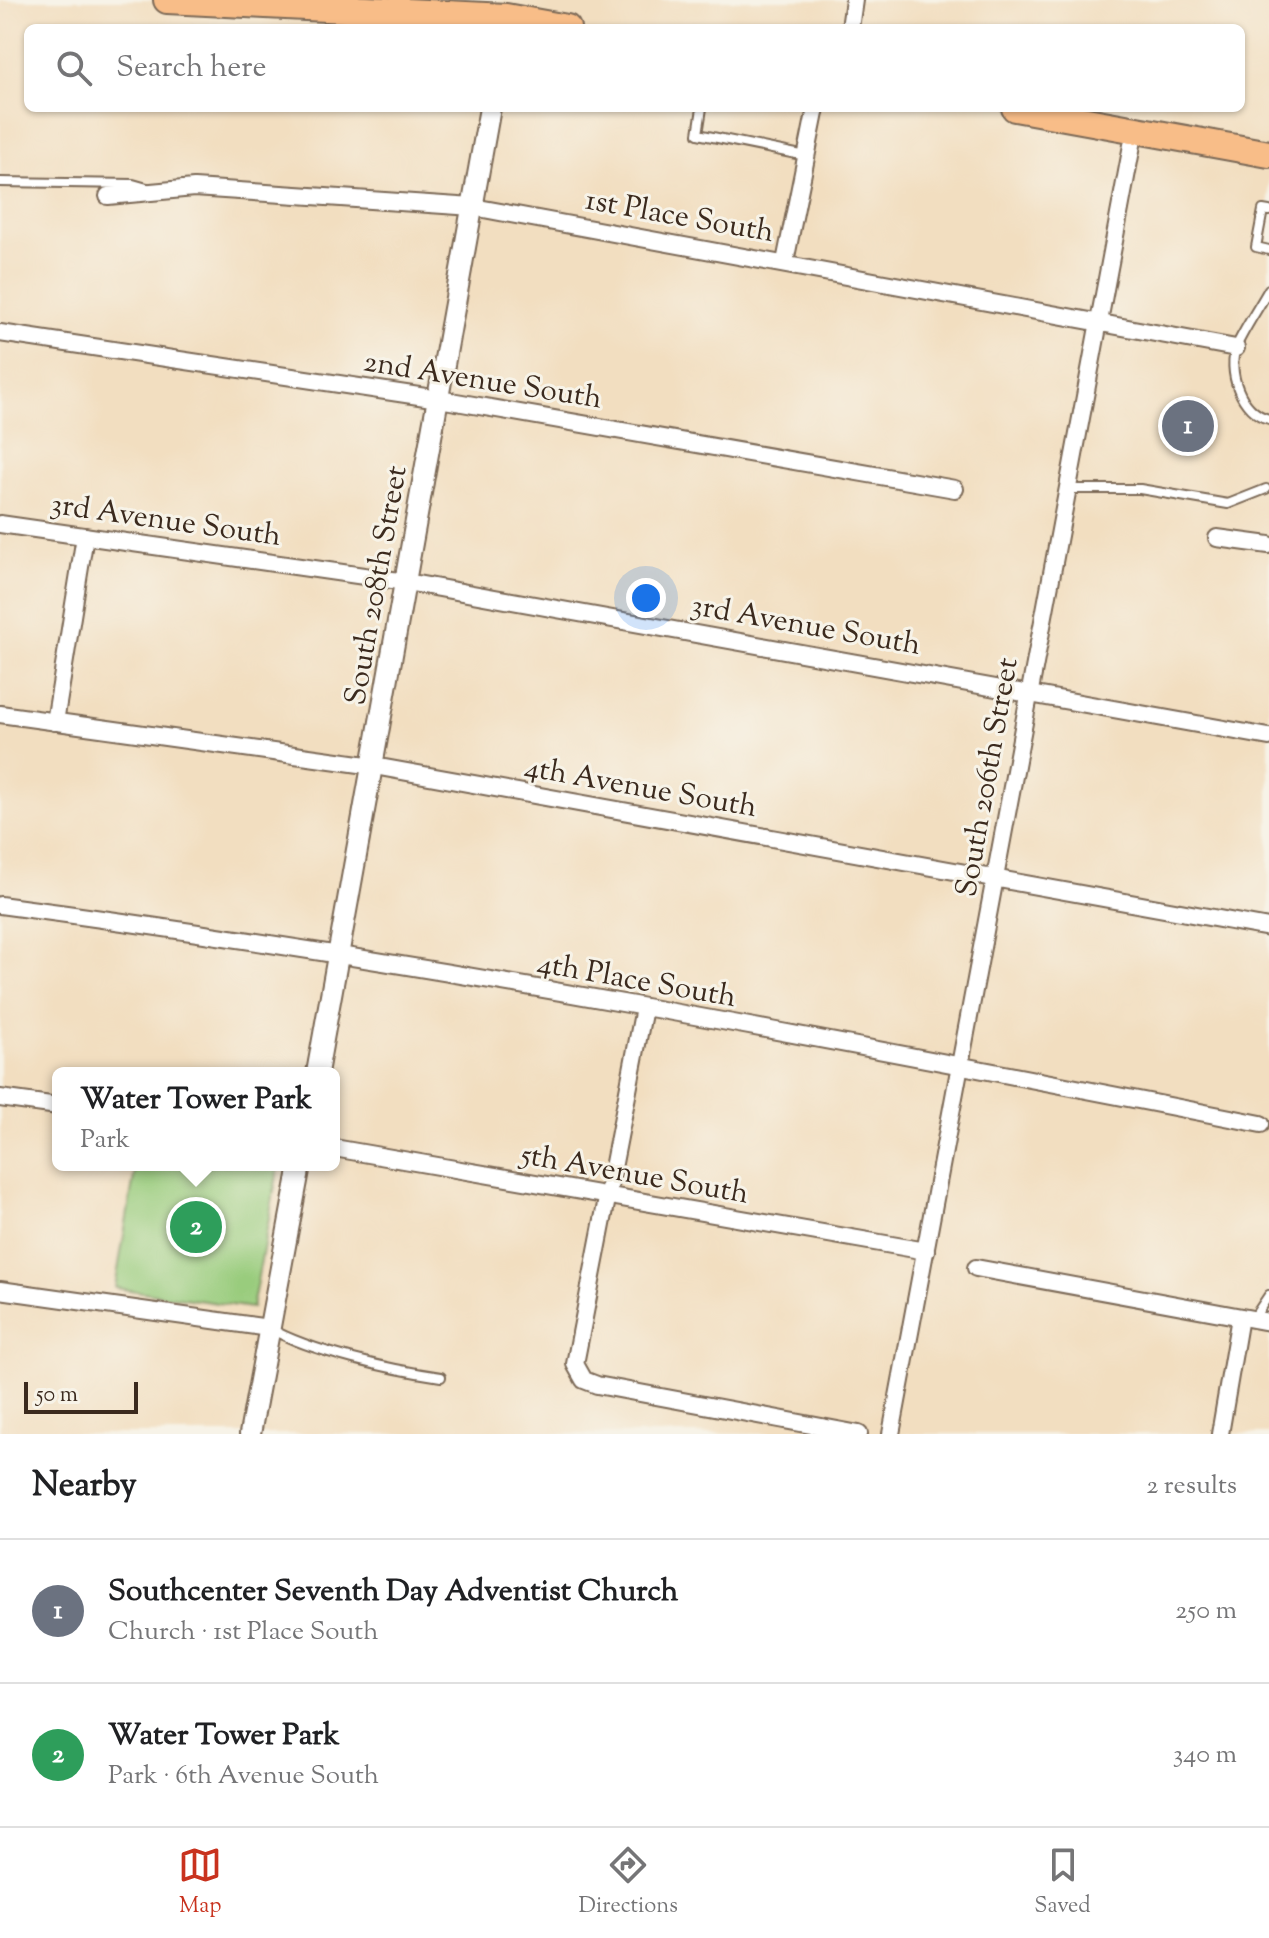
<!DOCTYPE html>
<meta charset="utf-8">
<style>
:root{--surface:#fff;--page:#f2f2f2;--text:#202124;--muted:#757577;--line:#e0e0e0;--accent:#c8321e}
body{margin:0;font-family:"Sorts Mill Goudy",serif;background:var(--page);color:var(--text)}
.scale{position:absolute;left:24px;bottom:20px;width:114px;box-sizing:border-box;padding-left:8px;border:4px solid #3b2a1e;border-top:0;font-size:22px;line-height:28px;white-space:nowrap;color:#3b2a1e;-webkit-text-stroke:6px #f7f3e8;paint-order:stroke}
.you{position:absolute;left:646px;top:598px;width:28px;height:28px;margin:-20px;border:6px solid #fff;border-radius:50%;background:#1a73e8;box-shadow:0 0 0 12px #1a73e833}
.badge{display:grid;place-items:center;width:52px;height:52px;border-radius:50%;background:var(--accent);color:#fff;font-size:26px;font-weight:700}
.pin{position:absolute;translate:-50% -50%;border:4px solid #fff;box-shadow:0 2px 8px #0006}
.popup{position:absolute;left:52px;top:1067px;width:288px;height:104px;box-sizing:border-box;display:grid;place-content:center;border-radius:12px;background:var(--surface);filter:drop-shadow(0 2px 6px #0005);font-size:26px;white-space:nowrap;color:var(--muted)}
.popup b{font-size:30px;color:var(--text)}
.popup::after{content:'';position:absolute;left:50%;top:100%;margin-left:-16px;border:16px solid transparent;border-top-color:var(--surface)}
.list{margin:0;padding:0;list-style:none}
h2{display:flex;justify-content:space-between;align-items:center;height:104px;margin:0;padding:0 32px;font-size:34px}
h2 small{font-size:26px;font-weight:400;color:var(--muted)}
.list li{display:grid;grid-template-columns:52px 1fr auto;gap:24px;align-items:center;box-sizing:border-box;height:144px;padding:0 32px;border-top:2px solid var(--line)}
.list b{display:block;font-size:30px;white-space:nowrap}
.list p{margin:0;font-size:26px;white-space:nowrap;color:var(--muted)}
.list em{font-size:26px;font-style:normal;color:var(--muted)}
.icon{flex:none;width:44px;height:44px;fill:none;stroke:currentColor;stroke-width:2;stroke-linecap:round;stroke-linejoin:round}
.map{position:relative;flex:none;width:1269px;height:1434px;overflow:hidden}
.search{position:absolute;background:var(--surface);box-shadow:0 2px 6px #0004;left:24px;right:24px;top:24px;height:88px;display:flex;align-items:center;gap:20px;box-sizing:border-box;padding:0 28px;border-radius:12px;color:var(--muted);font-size:30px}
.sheet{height:392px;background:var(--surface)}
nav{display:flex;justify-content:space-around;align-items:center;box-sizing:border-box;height:112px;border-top:2px solid var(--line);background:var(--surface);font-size:22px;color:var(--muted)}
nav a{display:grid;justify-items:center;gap:4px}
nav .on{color:var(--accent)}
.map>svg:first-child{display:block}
.green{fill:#99cc7d;stroke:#6a7b4e;stroke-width:2}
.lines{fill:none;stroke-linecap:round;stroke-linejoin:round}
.service-casing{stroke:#7b6957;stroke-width:12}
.minor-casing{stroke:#7b6957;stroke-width:20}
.tertiary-casing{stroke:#7b6957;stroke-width:24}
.primary-casing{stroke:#7b6957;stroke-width:30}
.service{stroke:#fff;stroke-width:8}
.minor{stroke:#fff;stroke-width:16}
.tertiary{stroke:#fff;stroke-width:20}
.primary{stroke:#f8bd88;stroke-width:26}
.labels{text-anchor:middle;stroke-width:6;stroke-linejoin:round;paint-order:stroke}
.street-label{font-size:30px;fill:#3b2a1e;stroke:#f7f3e8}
</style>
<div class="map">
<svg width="1269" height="1434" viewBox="0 0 1269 1434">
<rect width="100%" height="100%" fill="#f7f3e8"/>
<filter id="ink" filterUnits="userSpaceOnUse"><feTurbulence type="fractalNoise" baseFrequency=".0125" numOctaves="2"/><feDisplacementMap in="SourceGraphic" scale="16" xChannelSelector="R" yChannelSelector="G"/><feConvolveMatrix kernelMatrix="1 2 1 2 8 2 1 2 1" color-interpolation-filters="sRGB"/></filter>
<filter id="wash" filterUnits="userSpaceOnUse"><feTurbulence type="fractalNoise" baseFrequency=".006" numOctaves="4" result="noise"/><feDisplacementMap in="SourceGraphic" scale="32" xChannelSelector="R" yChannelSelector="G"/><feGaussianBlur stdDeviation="1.8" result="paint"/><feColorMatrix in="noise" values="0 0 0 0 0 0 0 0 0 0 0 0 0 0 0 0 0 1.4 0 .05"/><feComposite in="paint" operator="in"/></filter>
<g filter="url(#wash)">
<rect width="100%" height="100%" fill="#f2dec0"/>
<path class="green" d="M136,1165H279L252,1308L115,1288Z"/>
</g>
<g filter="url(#ink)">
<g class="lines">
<g class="service-casing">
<g id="service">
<path d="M702,108L698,134L806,156"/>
<path d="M0,182L133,184L147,188"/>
<path d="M1269,211L1263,210L1256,247L1269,250"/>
<path d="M1269,289C1259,307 1246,326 1237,345C1226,371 1241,413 1269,419"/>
<path d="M1068,489H1140L1228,504L1266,489"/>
<path d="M1253,1319L1269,1295"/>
<path d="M269,1328C311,1352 393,1370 441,1377"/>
</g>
</g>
<g class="minor-casing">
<g id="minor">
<path d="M850,28L854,0"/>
<path d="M108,196L194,188L473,207L1236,348"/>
<path d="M785,262L816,108"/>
<path d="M0,333L439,399L955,489"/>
<path d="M0,524L406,582L1269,737"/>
<path d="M1217,538L1269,545"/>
<path d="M0,714L374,766L1269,928"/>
<path d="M55,722L85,536"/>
<path d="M0,905C423,961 843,1042 1261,1124"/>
<path d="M644,1008L575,1364L584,1380L597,1385L859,1434"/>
<path d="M0,1098L58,1106"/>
<path d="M334,1148L926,1251"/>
<path d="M976,1268L1269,1322"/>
<path d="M0,1290L269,1328"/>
<path d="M891,1434L1135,129"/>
<path d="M1220,1434L1240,1317"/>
</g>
</g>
<g class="tertiary-casing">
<g id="tertiary">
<path d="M317,1073L490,108"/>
<path d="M250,1434L300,1165"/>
</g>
</g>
<g class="primary-casing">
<g id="primary">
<path d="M167,0L506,17L567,28"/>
<path d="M1015,108L1269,154"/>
</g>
</g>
<use href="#service" class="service"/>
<use href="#minor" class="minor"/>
<use href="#tertiary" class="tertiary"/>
<use href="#primary" class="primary"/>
</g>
</g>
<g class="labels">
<g class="street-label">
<text transform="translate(680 215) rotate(10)" y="10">1st Place South</text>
<text transform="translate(483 379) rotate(9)" y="10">2nd Avenue South</text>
<text transform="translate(166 519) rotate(8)" y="10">3rd Avenue South</text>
<text transform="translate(375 585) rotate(-80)" y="10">South 208th Street</text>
<text transform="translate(806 624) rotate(10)" y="10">3rd Avenue South</text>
<text transform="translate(986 777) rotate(-80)" y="10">South 206th Street</text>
<text transform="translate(641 786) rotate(10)" y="10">4th Avenue South</text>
<text transform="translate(637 979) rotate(10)" y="10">4th Place South</text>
<text transform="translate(635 1173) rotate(10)" y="10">5th Avenue South</text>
</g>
</g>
</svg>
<div class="scale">50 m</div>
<div class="you"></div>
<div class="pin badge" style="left:1188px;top:426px;background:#6b7280">1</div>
<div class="pin badge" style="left:196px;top:1227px;background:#2e9e5b">2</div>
<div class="popup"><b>Water Tower Park</b>Park</div>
<div class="search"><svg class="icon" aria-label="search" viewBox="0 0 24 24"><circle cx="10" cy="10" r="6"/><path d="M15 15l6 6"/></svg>Search here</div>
</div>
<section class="sheet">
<h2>Nearby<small>2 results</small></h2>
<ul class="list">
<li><span class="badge" style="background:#6b7280">1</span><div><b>Southcenter Seventh Day Adventist Church</b><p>Church · 1st Place South</p></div><em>250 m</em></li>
<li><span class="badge" style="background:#2e9e5b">2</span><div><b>Water Tower Park</b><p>Park · 6th Avenue South</p></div><em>340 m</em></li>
</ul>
</section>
<nav>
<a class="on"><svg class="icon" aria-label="map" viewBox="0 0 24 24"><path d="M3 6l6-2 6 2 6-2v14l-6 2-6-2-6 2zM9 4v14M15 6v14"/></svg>Map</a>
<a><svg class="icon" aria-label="directions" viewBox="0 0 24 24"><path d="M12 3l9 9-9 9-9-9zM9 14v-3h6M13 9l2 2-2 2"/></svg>Directions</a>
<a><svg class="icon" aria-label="saved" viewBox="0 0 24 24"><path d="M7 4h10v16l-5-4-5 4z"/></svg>Saved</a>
</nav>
